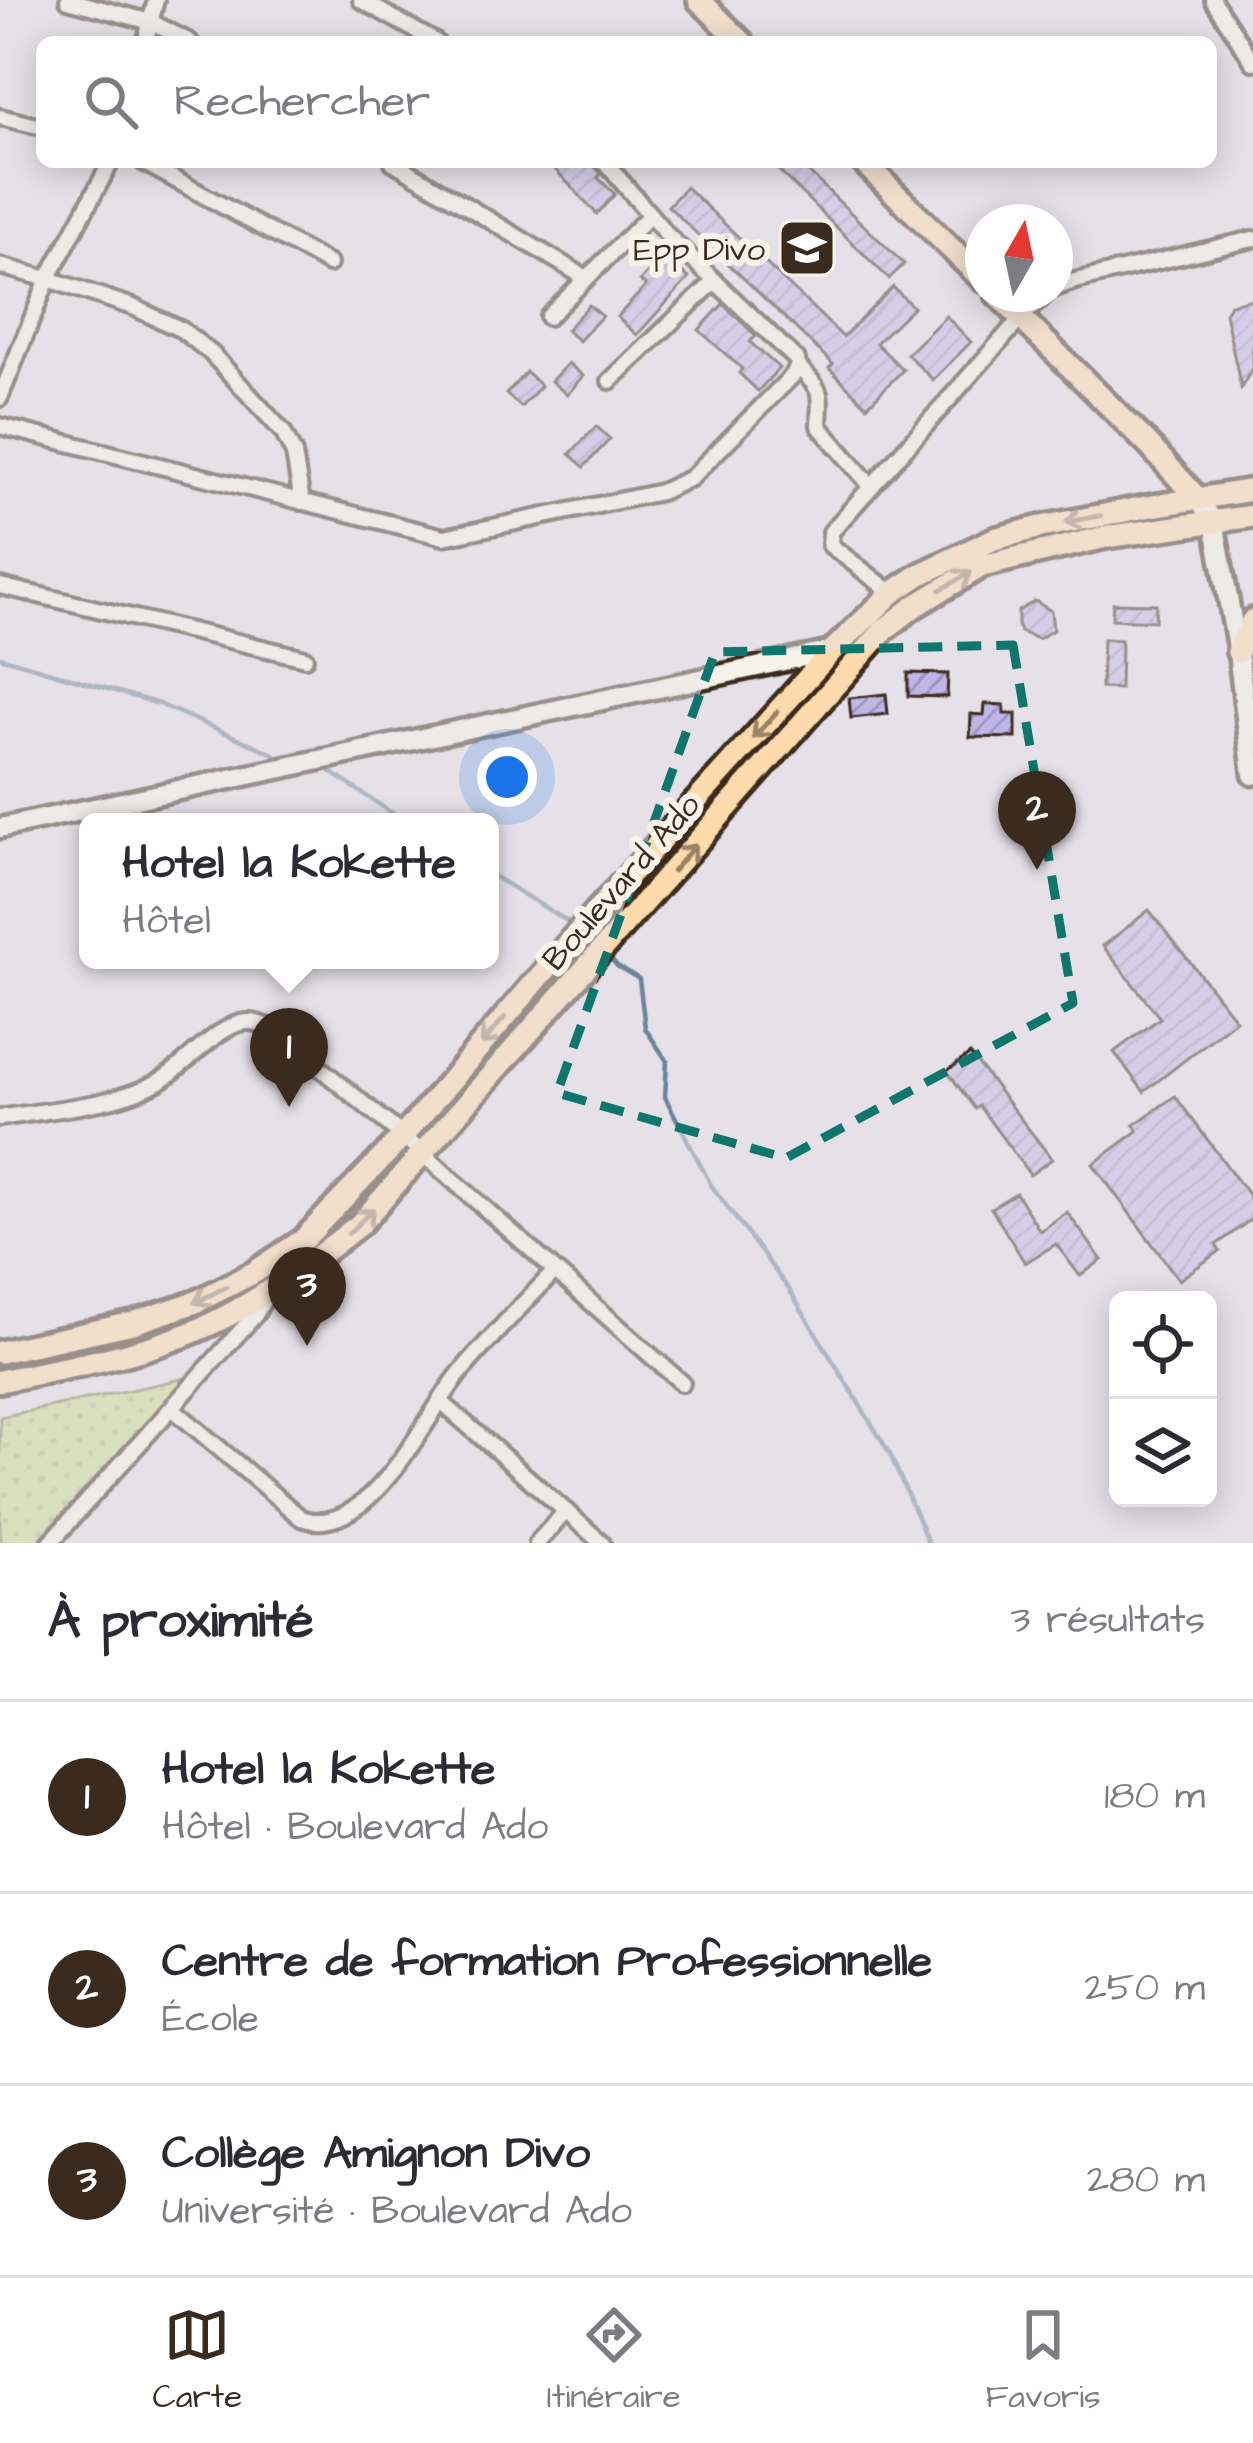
<!DOCTYPE html>
<html lang="fr">
<meta charset="utf-8">
<style>
:root{--surface:#fff;--page:#f7f7f7;--text:#2b2b33;--muted:#7c7c81;--line:#e1e1e2;--accent:#3b2a1e}
body{margin:0;font-family:"Architects Daughter",sans-serif;background:var(--page);color:var(--text)}
.controls{position:absolute;right:36px;bottom:36px;display:grid;overflow:hidden;border-radius:18px;box-shadow:0 6px 30px #0003}
.controls button{width:108px;height:108px;display:grid;place-items:center;padding:0;border:0;border-bottom:3px solid var(--line);background:var(--surface);color:var(--text);font:60px sans-serif}
.compass{position:absolute;left:965px;top:204px;width:108px;height:108px;border-radius:50%;background:var(--surface);box-shadow:0 6px 30px #0003;rotate:9deg}
.you{position:absolute;left:507px;top:777px;width:42px;height:42px;margin:-30px;border:9px solid #fff;border-radius:50%;background:#1a73e8;box-shadow:0 0 0 18px #1a73e833}
.badge{display:grid;place-items:center;width:78px;height:78px;border-radius:50%;background:var(--accent);color:#fff;font-size:39px;font-weight:700}
.pin{position:absolute;translate:-50% -99px;filter:drop-shadow(0 3px 6px #0008)}
.pin::after{content:'';position:absolute;top:63px;width:42px;height:36px;background:inherit;clip-path:polygon(0 0,100% 0,50% 100%)}
.popup{position:absolute;left:79px;top:813px;width:420px;height:156px;box-sizing:border-box;display:grid;place-content:center;border-radius:18px;background:var(--surface);filter:drop-shadow(0 3px 9px #0005);font-size:39px;white-space:nowrap;color:var(--muted)}
.popup b{font-size:45px;color:var(--text)}
.popup::after{content:'';position:absolute;left:50%;top:100%;margin-left:-24px;border:24px solid transparent;border-top-color:var(--surface)}
.list{margin:0;padding:0;list-style:none}
h2{display:flex;justify-content:space-between;align-items:center;height:156px;margin:0;padding:0 48px;font-size:51px}
h2 small{font-size:39px;font-weight:400;color:var(--muted)}
.list li{display:grid;grid-template-columns:78px 1fr auto;gap:36px;align-items:center;box-sizing:border-box;height:192px;padding:0 48px;border-top:3px solid var(--line)}
.list b{display:block;font-size:45px;white-space:nowrap}
.list p{margin:0;font-size:39px;white-space:nowrap;color:var(--muted)}
.list em{font-size:39px;font-style:normal;color:var(--muted)}
.icon{flex:none;width:66px;height:66px;fill:none;stroke:currentColor;stroke-width:2;stroke-linecap:round;stroke-linejoin:round}
.map{position:relative;flex:none;width:1253px;height:1543px;overflow:hidden}
.search{position:absolute;background:var(--surface);box-shadow:0 6px 30px #0003;left:36px;right:36px;top:36px;height:132px;display:flex;align-items:center;gap:30px;box-sizing:border-box;padding:0 42px;border-radius:18px;color:var(--muted);font-size:45px}
.sheet{height:732px;background:var(--surface)}
nav{display:flex;justify-content:space-around;align-items:center;box-sizing:border-box;height:168px;border-top:3px solid var(--line);background:var(--surface);font-size:33px;color:var(--muted)}
nav a{display:grid;justify-items:center;gap:6px}
nav .on{color:var(--accent)}
.map>svg:first-child{display:block}
.grass{fill:url(#grass-dots);stroke:#828256;stroke-width:3}
.lines{fill:none;stroke-linecap:round;stroke-linejoin:round}
.stream{stroke:#6c8398;stroke-width:4.5}
.building{fill:url(#building-hatch);stroke:#3b2a1e;stroke-width:3}
.street-casing{stroke:#3b2a1e;stroke-width:22}
.secondary-casing{stroke:#3b2a1e;stroke-width:27}
.primary-casing{stroke:#3b2a1e;stroke-width:30}
.street{stroke:#f7f3e8;stroke-width:14}
.secondary{stroke:#f7f3e8;stroke-width:18}
.primary{stroke:#fedbac;stroke-width:21}
.oneway{stroke:#9c8265}
.marked{fill:none;stroke:#0f766e;stroke-width:9;stroke-dasharray:24 15;stroke-linejoin:round}
.labels{text-anchor:middle;stroke-width:12;stroke-linejoin:round;paint-order:stroke}
.poi-label{font-size:33px;fill:#3b2a1e;stroke:#f7f3e8;text-anchor:end}
.street-label{font-size:33px;fill:#3b2a1e;stroke:#f7f3e8}
</style>
<div class="map">
<svg width="1253" height="1543" viewBox="0 0 1253 1543">
<defs>
<pattern id="grass-dots" width="8" height="8" patternUnits="userSpaceOnUse" patternTransform="scale(3)"><rect width="8" height="8" fill="#cadb8f"/><path d="M2 2h.1M6 6h.1" fill="none" stroke="#aebc7b" stroke-width="1.8" stroke-linecap="round"/></pattern>
<pattern id="building-hatch" width="6" height="6" patternUnits="userSpaceOnUse" patternTransform="scale(3)"><rect width="6" height="6" fill="#c0b7e9"/><path d="M-1 1l2-2M0 6l6-6M5 7l2-2" fill="none" stroke="#9d95bc"/></pattern>
</defs>
<rect width="100%" height="100%" fill="#e6e1e8"/>
<filter id="ink" filterUnits="userSpaceOnUse"><feTurbulence type="fractalNoise" baseFrequency=".00833" numOctaves="2"/><feDisplacementMap in="SourceGraphic" scale="24" xChannelSelector="R" yChannelSelector="G"/><feConvolveMatrix kernelMatrix="1 2 1 2 8 2 1 2 1" color-interpolation-filters="sRGB"/></filter>
<g filter="url(#ink)">
<path class="grass" d="M187,1378L36,1543H0V1417Z"/>
<g class="lines">
<g class="stream">
<path d="M0,657L159,704L274,754"/>
<path d="M331,772L405,822"/>
<path d="M490,874L572,924"/>
<path d="M607,955L617,966L639,979L645,1028L667,1061L665,1097L711,1185L790,1291L890,1454L928,1543"/>
</g>
</g>
<g class="building">
<path d="M548,162H591L601,174L598,178L615,194L597,214Z"/>
<path d="M770,162H798L904,264L889,279Z"/>
<path d="M686,187L843,337L893,287L913,307L876,343L903,370L867,406L829,368L833,364L668,206Z"/>
<path d="M663,256L689,278L637,335L617,317L646,286L640,281Z"/>
<path d="M1253,299V367L1241,388L1225,313L1230,304Z"/>
<path d="M723,304L756,336L750,342L779,368L758,391L739,373L742,369L699,330Z"/>
<path d="M589,305L602,316L579,341L566,330Z"/>
<path d="M946,316L971,342L933,380L907,354Z"/>
<path d="M568,363L583,376L567,395L551,381Z"/>
<path d="M526,372L541,386L521,407L506,394Z"/>
<path d="M596,426L610,439L584,467L570,454Z"/>
<path d="M1035,601L1051,611L1053,630L1038,639L1020,632L1018,626V611Z"/>
<path d="M1113,603L1156,604L1155,621L1112,619Z"/>
<path d="M1103,639L1121,640L1120,689L1101,688Z"/>
<path d="M908,673L948,674L947,697L908,696Z"/>
<path d="M886,694L888,714L851,718L849,698Z"/>
<path d="M985,704L1004,705V714H1016V738L970,737L971,714L984,715Z"/>
<path d="M1149,910L1236,1020L1144,1092L1114,1052L1160,1018L1103,946Z"/>
<path d="M970,1054L1052,1159L1030,1175L979,1106L975,1109L947,1071Z"/>
<path d="M1175,1096L1253,1201V1218L1216,1245L1220,1251L1179,1280L1093,1164L1138,1131L1134,1125Z"/>
<path d="M1016,1193L1040,1231L1067,1212L1102,1260L1080,1276L1056,1244L1025,1263L991,1208Z"/>
</g>
<g class="lines">
<g class="street-casing">
<g id="street">
<path d="M68,0L151,22L190,42"/>
<path d="M361,0L436,42"/>
<path d="M1213,0L1253,62"/>
<path d="M145,42L156,0"/>
<path d="M0,117L42,127"/>
<path d="M143,162L329,264"/>
<path d="M393,162L586,278"/>
<path d="M0,266L48,279L133,307L182,330L212,354L283,432L294,454L302,502"/>
<path d="M1055,288L1075,281L1253,239"/>
<path d="M548,317L650,215"/>
<path d="M798,366C824,394 820,389 819,426L871,486"/>
<path d="M610,381L715,281"/>
<path d="M0,398L48,279L111,162"/>
<path d="M0,426L444,537L661,492L691,478L793,375L798,366L797,360L668,236L605,162"/>
<path d="M0,586L305,658"/>
<path d="M892,593L830,545L831,532L1021,318L1046,294"/>
<path d="M0,1118C51,1109 119,1106 163,1079C187,1064 220,1023 247,1022C260,1021 271,1029 281,1036L403,1136L682,1383"/>
<path d="M440,1401L602,1543"/>
<path d="M172,1408L301,1518C369,1543 426,1414 460,1373C490,1337 523,1304 555,1271"/>
<path d="M50,1543L255,1315L267,1294"/>
<path d="M537,1543L566,1511"/>
</g>
</g>
<g class="secondary-casing">
<g id="secondary">
<path d="M1198,499L1214,522L1238,652L1253,775"/>
<path d="M0,828L832,651"/>
</g>
</g>
<g class="primary-casing">
<g id="primary">
<path d="M699,0L742,42"/>
<path d="M863,162L983,280"/>
<path d="M997,294L1147,443L1198,499"/>
<path d="M1238,652L1253,620"/>
<path d="M0,1352L133,1323L196,1302L255,1272L303,1240L403,1136L585,924L832,651L892,593L919,575L994,539L1041,527L1146,507L1253,490"/>
<path d="M0,1381C57,1369 116,1360 172,1340C242,1316 303,1269 360,1224L884,630L915,606L982,566L1106,537L1253,516"/>
</g>
</g>
<use href="#street" class="street"/>
<use href="#secondary" class="secondary"/>
<use href="#primary" class="primary"/>
</g>
<defs><path id="oneway-shaft" d="M-6 0H5M1.5-3L5.5 0L1.5 3" fill="none" stroke-width="1.6" stroke-linecap="round" stroke-linejoin="round" transform="scale(3)"/></defs>
<g class="oneway">
<use href="#oneway-shaft" transform="translate(1083 519) rotate(169)"/>
<use href="#oneway-shaft" transform="translate(956 581) rotate(-30)"/>
<use href="#oneway-shaft" transform="translate(765 725) rotate(132)"/>
<use href="#oneway-shaft" transform="translate(684 858) rotate(-49)"/>
<use href="#oneway-shaft" transform="translate(493 1031) rotate(131)"/>
<use href="#oneway-shaft" transform="translate(361 1221) rotate(-44)"/>
<use href="#oneway-shaft" transform="translate(210 1295) rotate(153)"/>
</g>
</g>
<path d="M0 0H1253V1543H0ZM1013,645L1073,1003L786,1158L557,1093L715,652Z" fill="#e6e1e8" fill-opacity=".55" fill-rule="evenodd"/>
<path class="marked" d="M1013,645L1073,1003L786,1158L557,1093L715,652Z"/>
<defs>
<g id="school-square" transform="scale(3)"><rect x="-9" y="-9" width="18" height="18" rx="4" fill="#3b2a1e" stroke="#f7f3e8"/><path d="M0-5L7-2L0 1L-7-2ZM-4 1L0 2.5L4 1V4Q0 6-4 4Z" fill="#fff"/></g>
</defs>
<g fill-rule="evenodd">
<use href="#school-square" x="807" y="248"/>
</g>
<g class="labels">
<g class="poi-label">
<text x="765" y="260">Epp Divo</text>
</g>
<g class="street-label">
<text transform="translate(620 881) rotate(-49)" y="12">Boulevard Ado</text>
</g>
</g>
</svg>
<div class="controls">
<button><svg class="icon" aria-label="locate" viewBox="0 0 24 24"><circle cx="12" cy="12" r="6"/><path d="M12 2v4M12 18v4M2 12h4M18 12h4"/></svg></button>
<button><svg class="icon" aria-label="layers" viewBox="0 0 24 24"><path d="M12 4l9 5-9 5-9-5zM3 14l9 5 9-5"/></svg></button>
</div>
<svg class="compass" viewBox="-18 -18 36 36"><path d="M0-13l5 13h-10z" fill="#e53935"/><path d="M0 13l5-13h-10z" fill="#7c7c81"/></svg>
<div class="you"></div>
<div class="pin badge" style="left:289px;top:1107px">1</div>
<div class="popup"><b>Hotel la Kokette</b>Hôtel</div>
<div class="pin badge" style="left:1037px;top:870px">2</div>
<div class="pin badge" style="left:307px;top:1346px">3</div>
<div class="search"><svg class="icon" aria-label="search" viewBox="0 0 24 24"><circle cx="10" cy="10" r="6"/><path d="M15 15l6 6"/></svg>Rechercher</div>
</div>
<section class="sheet">
<h2>À proximité<small>3 résultats</small></h2>
<ul class="list">
<li><span class="badge">1</span><div><b>Hotel la Kokette</b><p>Hôtel · Boulevard Ado</p></div><em>180 m</em></li>
<li><span class="badge">2</span><div><b>Centre de formation Professionnelle</b><p>École</p></div><em>250 m</em></li>
<li><span class="badge">3</span><div><b>Collège Amignon Divo</b><p>Université · Boulevard Ado</p></div><em>280 m</em></li>
</ul>
</section>
<nav>
<a class="on"><svg class="icon" aria-label="map" viewBox="0 0 24 24"><path d="M3 6l6-2 6 2 6-2v14l-6 2-6-2-6 2zM9 4v14M15 6v14"/></svg>Carte</a>
<a><svg class="icon" aria-label="directions" viewBox="0 0 24 24"><path d="M12 3l9 9-9 9-9-9zM9 14v-3h6M13 9l2 2-2 2"/></svg>Itinéraire</a>
<a><svg class="icon" aria-label="saved" viewBox="0 0 24 24"><path d="M7 4h10v16l-5-4-5 4z"/></svg>Favoris</a>
</nav>
